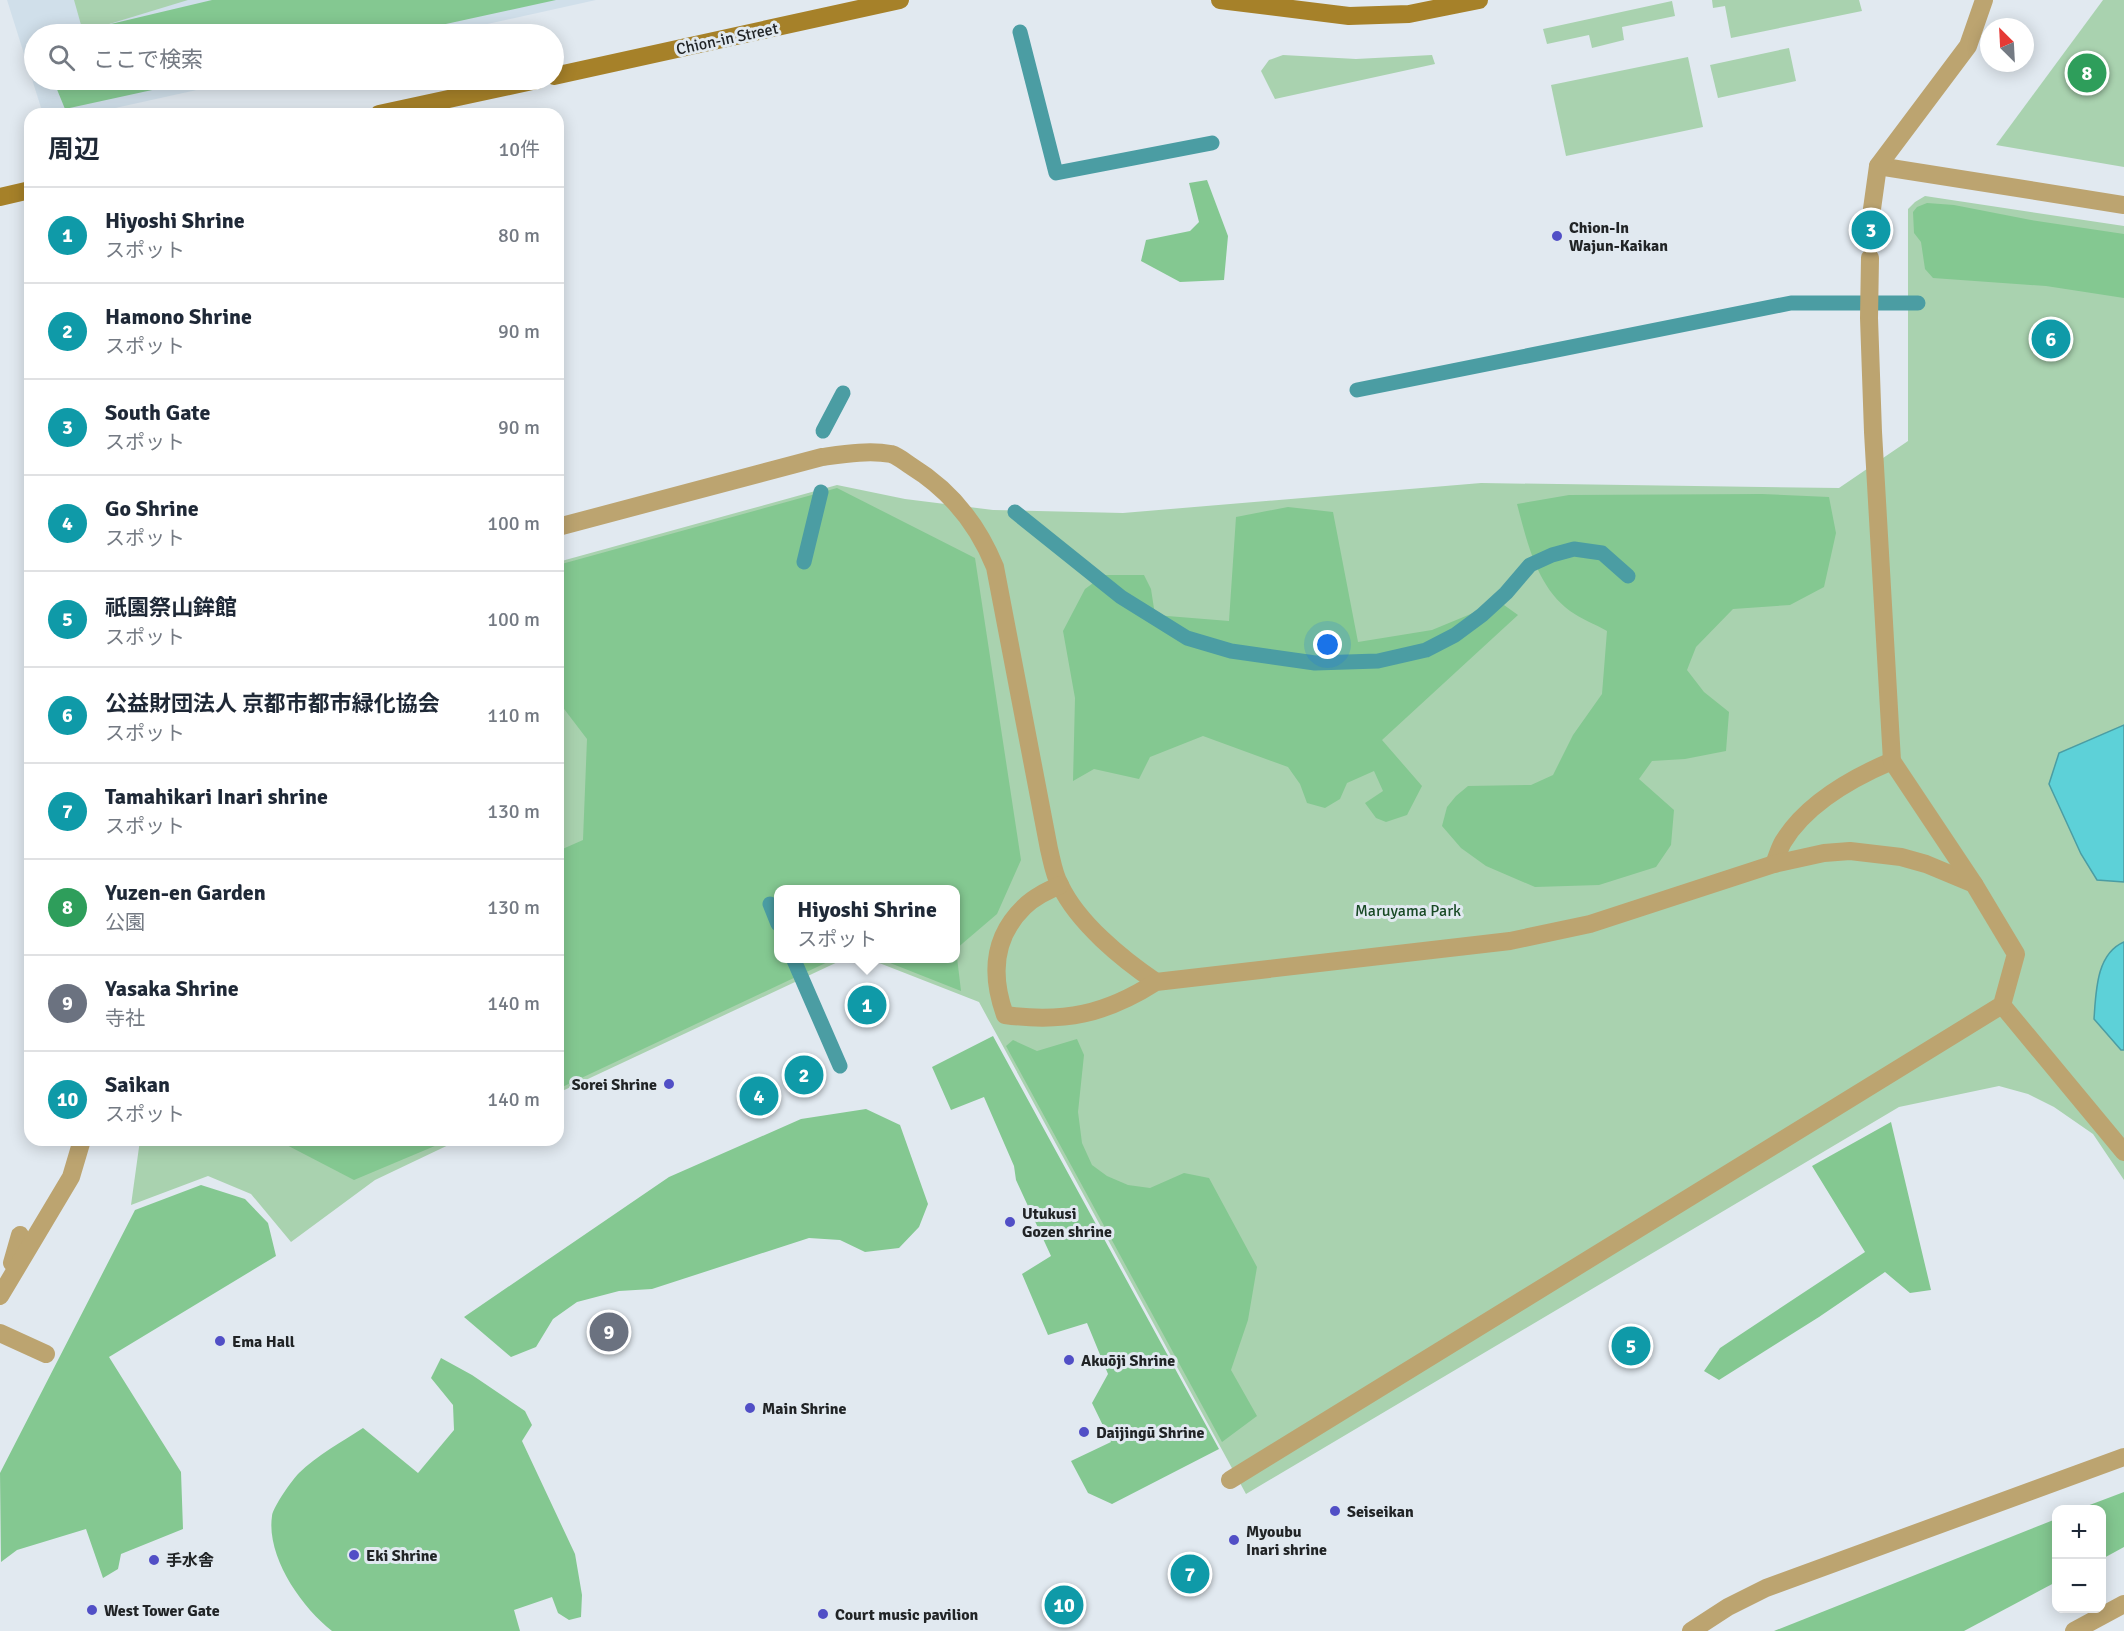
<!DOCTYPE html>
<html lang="ja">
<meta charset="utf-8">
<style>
:root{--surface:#fff;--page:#f6f6f7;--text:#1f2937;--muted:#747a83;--line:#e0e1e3;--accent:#1a73e8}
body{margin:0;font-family:Signika,"Noto Sans JP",sans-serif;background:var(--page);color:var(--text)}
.controls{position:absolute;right:18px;bottom:18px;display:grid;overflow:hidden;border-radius:12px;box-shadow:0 3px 15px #0003}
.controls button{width:54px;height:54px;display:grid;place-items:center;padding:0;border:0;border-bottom:2px solid var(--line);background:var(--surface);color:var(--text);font:30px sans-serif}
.compass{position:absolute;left:1980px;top:18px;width:54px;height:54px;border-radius:50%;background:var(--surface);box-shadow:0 3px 15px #0003;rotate:336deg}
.you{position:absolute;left:1328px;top:645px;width:21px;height:21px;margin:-15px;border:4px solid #fff;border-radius:50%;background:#1a73e8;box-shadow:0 0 0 9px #1a73e833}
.badge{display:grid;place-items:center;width:39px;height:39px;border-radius:50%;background:var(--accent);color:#fff;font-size:20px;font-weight:700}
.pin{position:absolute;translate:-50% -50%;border:3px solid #fff;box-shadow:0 2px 6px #0006}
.popup{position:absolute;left:774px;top:885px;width:186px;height:78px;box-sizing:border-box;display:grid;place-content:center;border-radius:12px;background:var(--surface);filter:drop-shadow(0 2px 4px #0005);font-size:20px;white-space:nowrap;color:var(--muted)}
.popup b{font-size:22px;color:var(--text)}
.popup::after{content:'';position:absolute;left:50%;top:100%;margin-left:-12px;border:12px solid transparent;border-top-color:var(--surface)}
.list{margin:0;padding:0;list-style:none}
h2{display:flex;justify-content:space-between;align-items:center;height:78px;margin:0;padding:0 24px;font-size:26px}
h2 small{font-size:20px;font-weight:400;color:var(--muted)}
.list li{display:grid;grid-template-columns:39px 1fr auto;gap:18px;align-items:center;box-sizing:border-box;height:96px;padding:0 24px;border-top:2px solid var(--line)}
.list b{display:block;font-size:22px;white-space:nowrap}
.list p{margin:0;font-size:20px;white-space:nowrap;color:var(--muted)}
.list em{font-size:20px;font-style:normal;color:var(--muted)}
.icon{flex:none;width:33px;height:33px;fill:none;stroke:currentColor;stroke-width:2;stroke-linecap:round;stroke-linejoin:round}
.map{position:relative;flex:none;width:2124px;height:1631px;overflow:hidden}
.search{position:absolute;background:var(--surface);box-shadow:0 3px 15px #0003;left:24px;top:24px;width:540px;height:66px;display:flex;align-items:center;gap:15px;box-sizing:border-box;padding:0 21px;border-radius:33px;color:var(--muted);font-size:22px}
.panel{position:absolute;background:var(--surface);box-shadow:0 3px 15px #0003;left:24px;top:108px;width:540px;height:1038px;border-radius:18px}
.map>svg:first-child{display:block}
.built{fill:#d0dfea}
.green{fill:#a9d2af}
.forest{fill:#84c891}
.water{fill:#5dd1d8;stroke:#4b9da3;stroke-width:1.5}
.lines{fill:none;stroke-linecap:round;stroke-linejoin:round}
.stream{stroke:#4b9da3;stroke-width:15}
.lane{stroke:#bca470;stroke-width:18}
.street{stroke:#bca470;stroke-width:18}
.secondary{stroke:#a68129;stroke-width:18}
.poi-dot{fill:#514fc6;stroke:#e1e9f0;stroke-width:2}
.labels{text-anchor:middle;stroke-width:6;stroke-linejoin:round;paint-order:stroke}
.street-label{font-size:16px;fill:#212426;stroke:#e1e9f0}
.poi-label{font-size:16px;font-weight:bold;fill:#212426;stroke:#e1e9f0;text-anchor:start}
.park-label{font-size:16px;fill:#194a26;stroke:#e1e9f0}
</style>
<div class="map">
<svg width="2124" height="1631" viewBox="0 0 2124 1631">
<rect width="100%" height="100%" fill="#e1e9f0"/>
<path class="built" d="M7,0H596L442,34H34V80H242L88,114H43Z"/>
<g class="green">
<path d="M74,0H188L83,32Z"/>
<path d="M1712,0H1859L1862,11L1731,38L1725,6L1713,8Z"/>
<path d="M2103,0H2124V167L1996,145Z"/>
<path d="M1672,1L1675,16L1622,27L1624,40L1592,48L1589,35L1547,44L1543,29Z"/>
<path d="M1789,48L1796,81L1718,98L1710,65Z"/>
<path d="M1283,55L1356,59L1432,55L1435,64L1275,99L1261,71L1269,60Z"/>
<path d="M1688,57L1703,127L1566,156L1551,85Z"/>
<path d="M1925,196L2124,226V1180L2093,1134L2054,1107L2028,1094L1999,1086L1899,1107L1246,1494L979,1002L869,959L956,958V890H778V958L844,959L558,1093V562L837,485L905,499L993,510L1123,513L1481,483L1839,488L1908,441V209L1915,202Z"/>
<path d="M140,1140H459L375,1180L291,1242L251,1194L208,1176L131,1205Z"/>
</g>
<g class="forest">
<path d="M212,0H556L400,34H75L77,32Z"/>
<path d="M56,80H198L65,109L56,87Z"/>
<path d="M1207,180L1228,236L1224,280L1180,282L1141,261L1146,240L1190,231L1199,222L1189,183Z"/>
<path d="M1927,203L1954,205L2031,220L2124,234V298L2046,286L1933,278L1925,269L1921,242L1914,233L1913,212L1917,207Z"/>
<path d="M837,488L975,558L1021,860L997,914L956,949L961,991L880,959L956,958V890H778V958L834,959L558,1089V851L583,840L587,739L558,701V565Z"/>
<path d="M1762,494L1829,497L1836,533L1824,587L1790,605L1733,609L1696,647L1687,670L1704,692L1729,712L1726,751L1685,759L1652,761L1639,779L1674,810L1671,845L1656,867L1599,885L1535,887L1486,866L1461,848L1442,826L1447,807L1456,796L1468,786L1531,785L1553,775L1573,735L1602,694L1607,631C1595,624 1581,619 1570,611C1537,587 1527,542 1517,504L1569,495Z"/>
<path d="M1288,507L1333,512L1358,642L1432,630L1478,611L1504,605L1518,615L1382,740L1422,786L1407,815L1386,822L1376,818L1365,803L1383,791L1374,771L1347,783L1340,799L1325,808L1307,803L1300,784L1288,767L1203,736L1150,757L1139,779L1094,769L1073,781L1075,698L1063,631L1085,589L1104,575H1144L1151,589L1155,615L1229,621L1236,517Z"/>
<path d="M993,1036L1219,1449L1112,1504L1088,1493L1071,1461L1111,1442L1092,1403L1108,1374L1087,1323L1048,1335L1022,1274L1051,1256L1016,1180L1014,1166L984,1097L951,1110L932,1067Z"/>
<path d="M1077,1039L1084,1055L1078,1112L1082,1143L1092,1165L1107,1176L1128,1185L1150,1188L1184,1173L1209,1178L1257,1267L1248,1320L1231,1370L1257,1416L1222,1442L1006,1046L1013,1040L1037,1051Z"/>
<path d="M866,1109L900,1125L928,1204L919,1227L899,1248L865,1252L840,1240L809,1238L652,1289L619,1291L577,1302L553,1319L536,1347L511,1357L464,1317L669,1177L801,1119Z"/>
<path d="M1891,1122L1931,1290L1910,1293L1885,1272L1819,1317L1719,1380L1704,1371L1720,1348L1865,1252L1812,1166Z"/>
<path d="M277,1140H449L354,1180Z"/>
<path d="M201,1185L245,1199L268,1223L276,1256L109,1357L181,1472L183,1529L121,1554L118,1569L103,1578L86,1529L17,1550L1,1562L0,1473L135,1210Z"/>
<path d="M441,1358L472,1375L525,1411L532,1425L522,1441L575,1554L582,1595L581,1617L569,1620L558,1613L552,1597L514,1610L520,1631H332C301,1607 266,1556 272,1516C273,1507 292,1480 299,1473C316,1456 343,1441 363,1428L418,1473L454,1430L453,1405L431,1378Z"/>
<path d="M2124,1492V1547L2102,1559V1510L2079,1509Z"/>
<path d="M2056,1519V1582L1964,1631H1774Z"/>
</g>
<g class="water">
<path d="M2124,725V882L2097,880L2081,854L2049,784L2059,753Z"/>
<path d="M2124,942V1050H2121L2094,1019C2096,992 2096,954 2124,942Z"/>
</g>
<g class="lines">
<g class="stream">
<path d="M1020,32L1056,173L1212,143"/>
<path d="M1357,390L1791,303H1918"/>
<path d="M823,431L843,393"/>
<path d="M1015,512L1121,597L1187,638L1231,651L1315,663L1378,661L1426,650L1455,635L1482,615L1506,593L1530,565L1552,555L1574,549L1602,553L1628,576"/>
<path d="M804,562L821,492"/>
<path d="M770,904L778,924"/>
<path d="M793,958L840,1066"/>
</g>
<g class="lane">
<path d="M1878,166L2124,205"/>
<path d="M1871,216L1878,166L1968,46L1984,0"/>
<path d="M558,527L822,457C844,454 869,450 891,454C898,456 905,462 911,466C950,490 978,525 995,567L1049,849C1052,861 1054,875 1060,885C1078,923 1122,959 1156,982"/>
<path d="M1774,864C1777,857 1779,849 1783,842C1806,804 1852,778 1892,761"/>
<path d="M1060,885C1047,891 1034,897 1024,907C992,938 991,976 1005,1015C1064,1023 1106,1014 1156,982L1510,941L1590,924L1774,864L1824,853L1850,851L1901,857L1926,864L1974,884"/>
<path d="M2002,1005L2124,1152"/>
<path d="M12,1263L20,1235"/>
<path d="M0,1296L71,1177L82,1140"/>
<path d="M0,1333L46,1354"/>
<path d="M1230,1480L2002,1005L2016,954L1974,884L1892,761L1873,432L1869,318L1870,258"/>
</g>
<g class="street">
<path d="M1691,1631L1728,1607L1766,1588L2124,1457"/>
<path d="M2074,1631L2124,1604"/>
</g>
<g class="secondary">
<path d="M1220,0L1349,16L1409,14L1479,0"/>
<path d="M554,76L900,0"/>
<path d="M379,114L537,80"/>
<path d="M0,197L30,190"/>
</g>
</g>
<g class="poi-dot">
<circle cx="1557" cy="236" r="6"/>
<circle cx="669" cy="1084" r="6"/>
<circle cx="1010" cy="1222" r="6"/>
<circle cx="220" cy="1341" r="6"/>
<circle cx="1069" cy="1360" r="6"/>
<circle cx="750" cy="1408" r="6"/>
<circle cx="1084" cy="1432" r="6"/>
<circle cx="1335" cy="1511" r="6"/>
<circle cx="1234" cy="1540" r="6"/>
<circle cx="354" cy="1555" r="6"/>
<circle cx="154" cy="1560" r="6"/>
<circle cx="92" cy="1610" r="6"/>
<circle cx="823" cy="1614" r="6"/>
</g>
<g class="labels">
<g class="street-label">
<text transform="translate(727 38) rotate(-12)" y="6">Chion-in Street</text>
</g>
<g class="poi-label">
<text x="1569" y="233">Chion-In<tspan x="1569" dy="18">Wajun-Kaikan</tspan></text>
<text x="657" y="1090" text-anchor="end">Sorei Shrine</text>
<text x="1022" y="1219">Utukusi<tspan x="1022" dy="18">Gozen shrine</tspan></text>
<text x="232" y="1347">Ema Hall</text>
<text x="1081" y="1366">Akuōji Shrine</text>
<text x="762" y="1414">Main Shrine</text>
<text x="1096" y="1438">Daijingū Shrine</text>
<text x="1347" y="1517">Seiseikan</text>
<text x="1246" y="1537">Myoubu<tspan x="1246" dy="18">Inari shrine</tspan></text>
<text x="366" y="1561">Eki Shrine</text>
<text x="166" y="1566">手水舎</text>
<text x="104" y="1616">West Tower Gate</text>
<text x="835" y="1620">Court music pavilion</text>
</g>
<g class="park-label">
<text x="1408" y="916">Maruyama Park</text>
</g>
</g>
</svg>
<div class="controls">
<button>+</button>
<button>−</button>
</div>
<svg class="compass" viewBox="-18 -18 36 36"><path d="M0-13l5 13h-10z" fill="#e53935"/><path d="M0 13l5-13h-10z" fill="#747a83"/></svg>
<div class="you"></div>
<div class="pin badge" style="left:867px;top:1005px;background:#0f9aa8">1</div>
<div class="popup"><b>Hiyoshi Shrine</b>スポット</div>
<div class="pin badge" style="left:804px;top:1075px;background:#0f9aa8">2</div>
<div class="pin badge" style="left:1871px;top:230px;background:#0f9aa8">3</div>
<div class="pin badge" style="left:759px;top:1096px;background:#0f9aa8">4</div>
<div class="pin badge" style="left:1631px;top:1346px;background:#0f9aa8">5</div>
<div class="pin badge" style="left:2051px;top:339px;background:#0f9aa8">6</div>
<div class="pin badge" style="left:1190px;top:1574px;background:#0f9aa8">7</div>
<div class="pin badge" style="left:2087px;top:73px;background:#2e9e5b">8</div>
<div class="pin badge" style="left:609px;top:1332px;background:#6b7280">9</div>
<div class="pin badge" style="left:1064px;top:1605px;background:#0f9aa8">10</div>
<div class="search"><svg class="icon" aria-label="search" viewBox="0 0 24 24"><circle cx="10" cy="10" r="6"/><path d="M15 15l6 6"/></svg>ここで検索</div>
<section class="panel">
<h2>周辺<small>10件</small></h2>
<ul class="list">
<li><span class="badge" style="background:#0f9aa8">1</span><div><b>Hiyoshi Shrine</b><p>スポット</p></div><em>80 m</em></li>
<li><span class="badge" style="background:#0f9aa8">2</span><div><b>Hamono Shrine</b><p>スポット</p></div><em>90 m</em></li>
<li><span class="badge" style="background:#0f9aa8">3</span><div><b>South Gate</b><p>スポット</p></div><em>90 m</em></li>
<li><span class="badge" style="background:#0f9aa8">4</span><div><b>Go Shrine</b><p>スポット</p></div><em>100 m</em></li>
<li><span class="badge" style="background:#0f9aa8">5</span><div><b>祇園祭山鉾館</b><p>スポット</p></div><em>100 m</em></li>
<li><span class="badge" style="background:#0f9aa8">6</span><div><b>公益財団法人 京都市都市緑化協会</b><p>スポット</p></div><em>110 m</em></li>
<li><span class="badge" style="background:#0f9aa8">7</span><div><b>Tamahikari Inari shrine</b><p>スポット</p></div><em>130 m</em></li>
<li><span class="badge" style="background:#2e9e5b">8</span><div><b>Yuzen-en Garden</b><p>公園</p></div><em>130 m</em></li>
<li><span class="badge" style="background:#6b7280">9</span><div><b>Yasaka Shrine</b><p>寺社</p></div><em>140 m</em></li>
<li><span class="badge" style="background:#0f9aa8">10</span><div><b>Saikan</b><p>スポット</p></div><em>140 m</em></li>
</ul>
</section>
</div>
